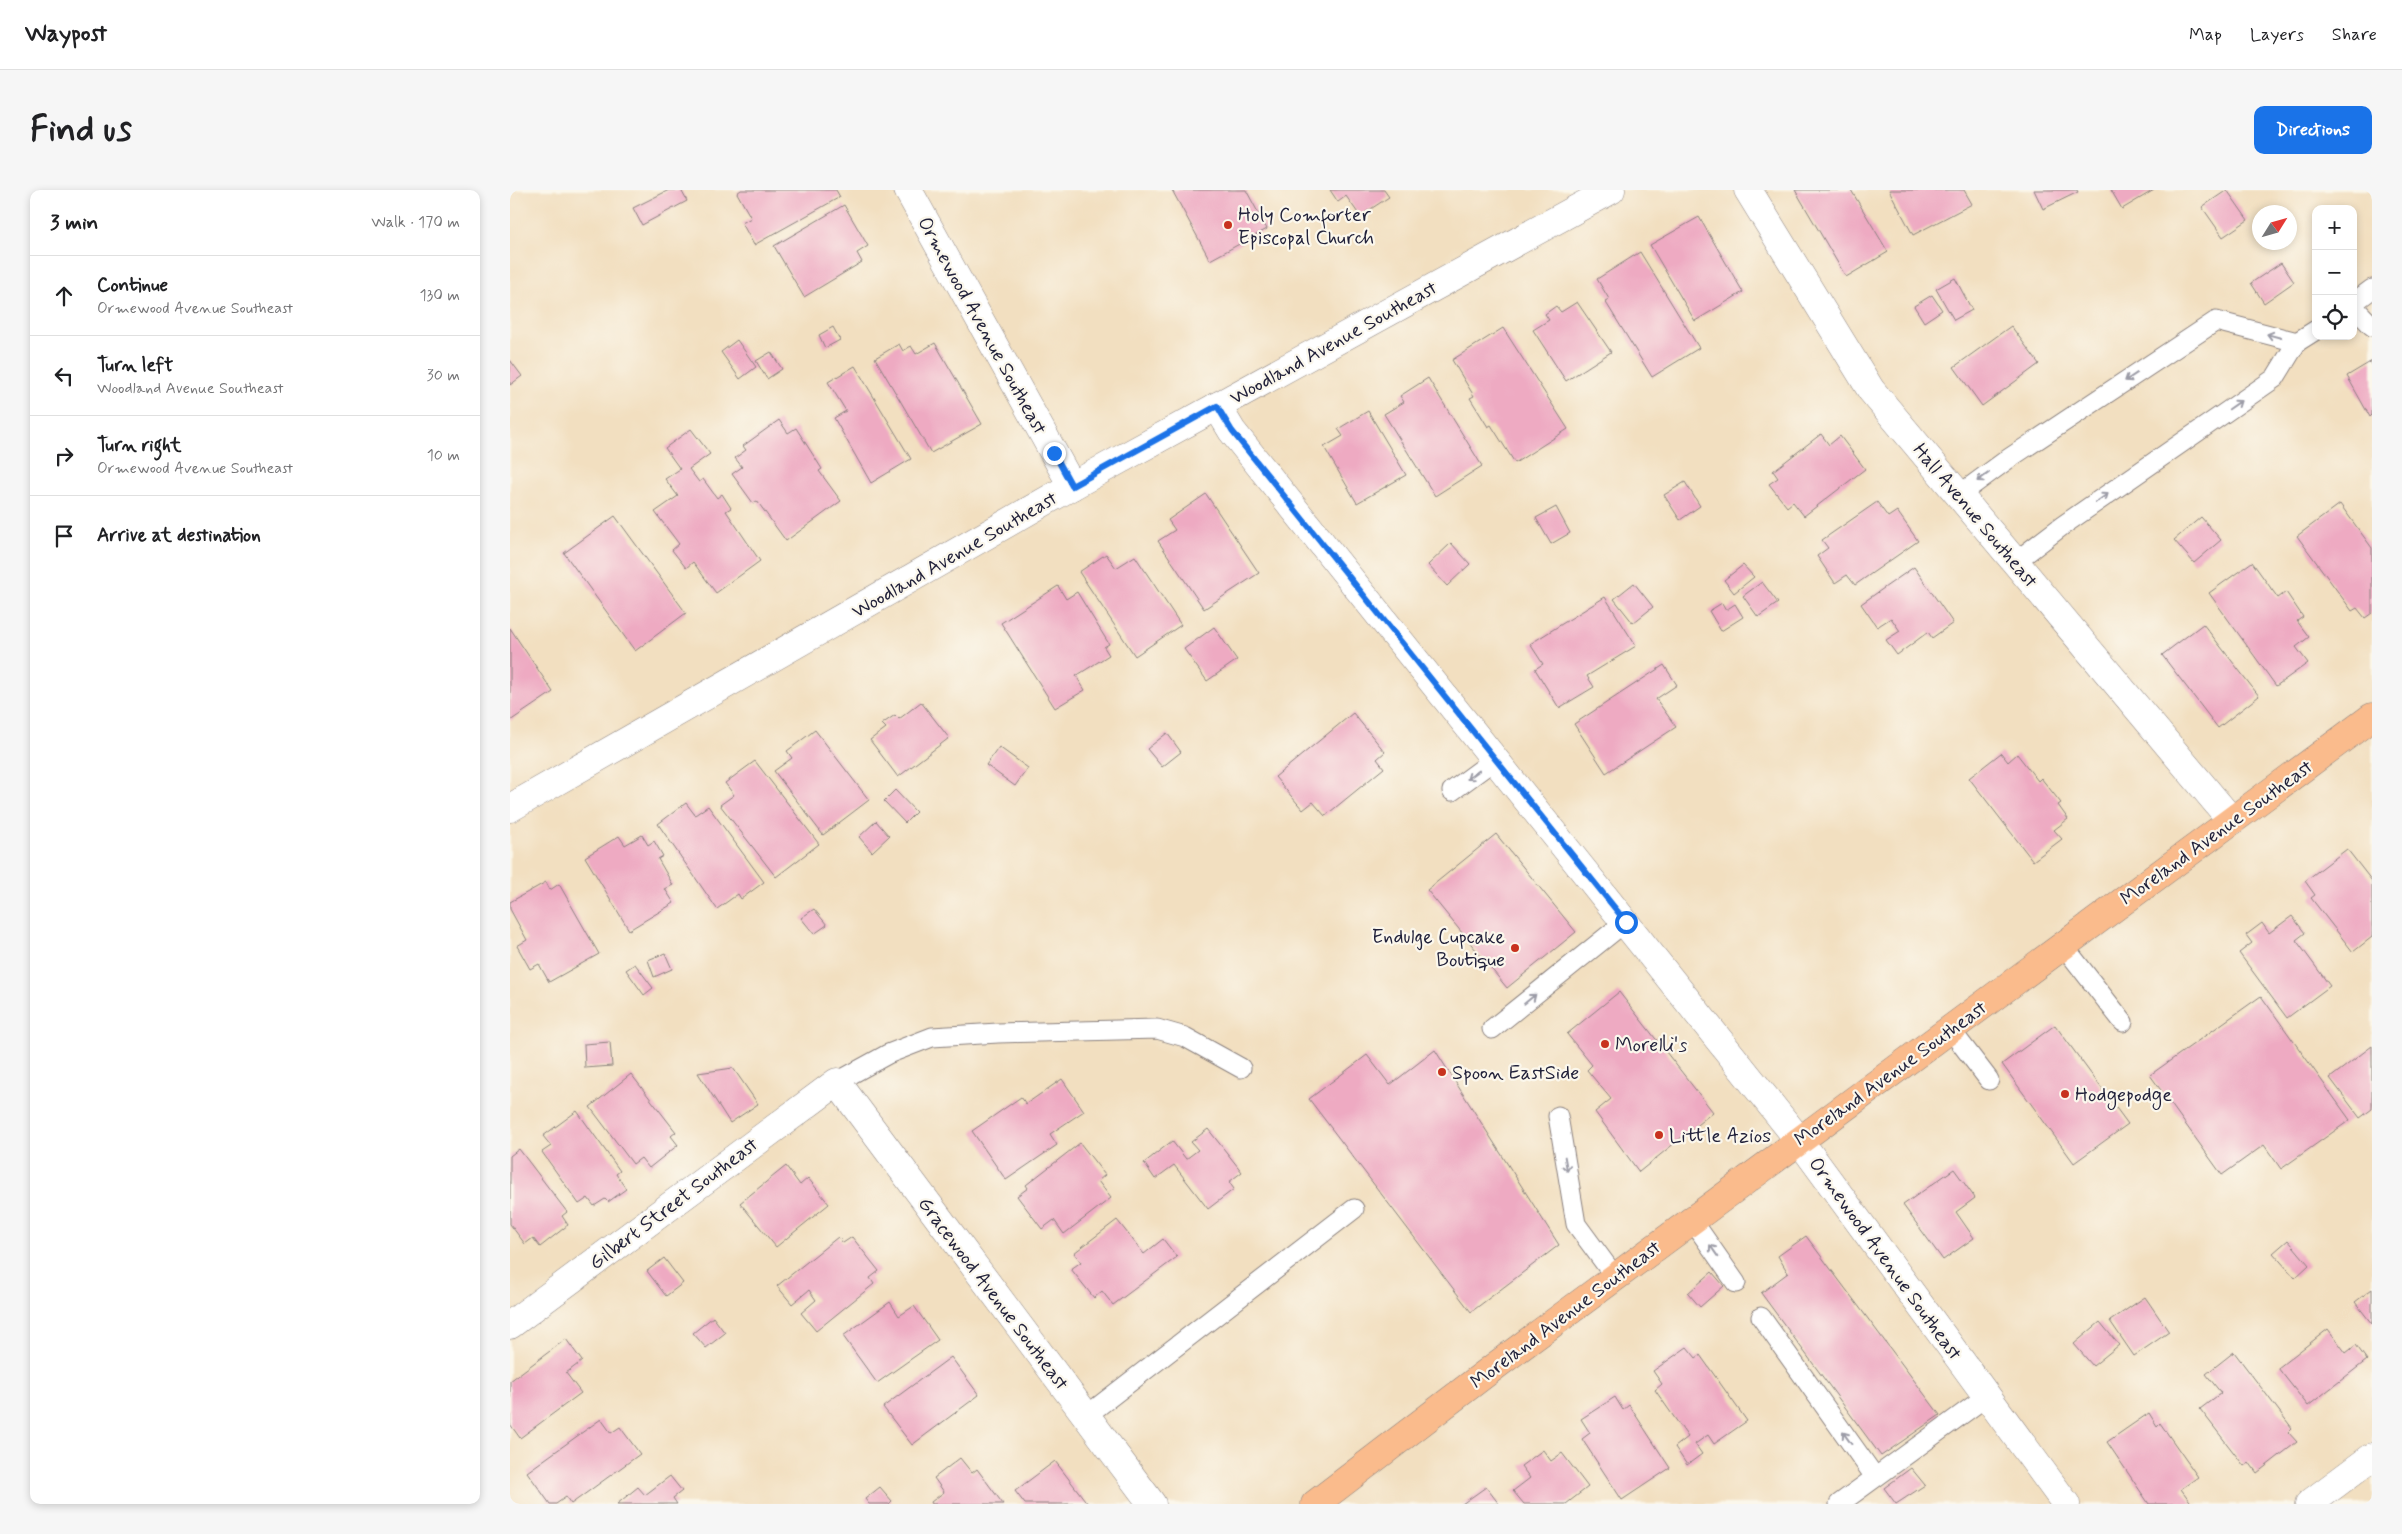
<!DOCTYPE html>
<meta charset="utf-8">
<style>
:root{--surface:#fff;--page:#f6f6f6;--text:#202124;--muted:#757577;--line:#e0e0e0;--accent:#1a73e8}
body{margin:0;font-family:Mynerve,sans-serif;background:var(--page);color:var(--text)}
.controls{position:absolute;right:15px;top:15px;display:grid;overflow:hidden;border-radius:10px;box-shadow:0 2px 8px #0003}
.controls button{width:45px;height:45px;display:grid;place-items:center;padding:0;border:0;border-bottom:1px solid var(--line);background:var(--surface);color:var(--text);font:25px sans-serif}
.compass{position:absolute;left:1742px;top:15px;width:45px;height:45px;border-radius:50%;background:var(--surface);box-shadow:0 2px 8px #0003;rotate:53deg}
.stop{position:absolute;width:15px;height:15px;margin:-11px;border:4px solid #1a73e8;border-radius:50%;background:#fff}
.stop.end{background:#1a73e8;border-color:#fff;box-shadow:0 1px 5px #0008}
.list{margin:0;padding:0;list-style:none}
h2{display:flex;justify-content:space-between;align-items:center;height:65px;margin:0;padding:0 20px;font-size:21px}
h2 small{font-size:16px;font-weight:400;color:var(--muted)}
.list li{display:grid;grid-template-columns:32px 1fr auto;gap:15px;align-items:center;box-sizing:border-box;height:80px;padding:0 20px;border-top:1px solid var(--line)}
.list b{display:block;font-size:19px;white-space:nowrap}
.list p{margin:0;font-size:16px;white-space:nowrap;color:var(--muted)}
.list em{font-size:16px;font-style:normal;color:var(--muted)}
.icon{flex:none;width:28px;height:28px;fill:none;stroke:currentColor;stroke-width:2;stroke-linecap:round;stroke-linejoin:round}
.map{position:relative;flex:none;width:1862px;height:1314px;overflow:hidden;border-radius:10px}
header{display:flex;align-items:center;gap:30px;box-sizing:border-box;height:70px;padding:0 25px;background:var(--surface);border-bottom:1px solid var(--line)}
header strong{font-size:24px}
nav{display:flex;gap:28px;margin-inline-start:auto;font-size:18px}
.intro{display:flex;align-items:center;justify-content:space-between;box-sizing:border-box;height:120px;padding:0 30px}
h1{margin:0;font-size:35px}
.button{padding:12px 22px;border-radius:10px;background:var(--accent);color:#fff;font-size:18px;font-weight:700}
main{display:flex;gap:30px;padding:0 30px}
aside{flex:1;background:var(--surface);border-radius:10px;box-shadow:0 2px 8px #0003}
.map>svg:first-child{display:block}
.building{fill:#eeaac2}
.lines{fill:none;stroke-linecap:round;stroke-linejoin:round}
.service-casing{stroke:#8a807e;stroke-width:21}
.minor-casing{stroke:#8a807e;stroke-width:29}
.tertiary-casing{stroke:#8a807e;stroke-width:29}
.trunk-casing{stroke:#8a807e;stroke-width:29}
.service{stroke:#fff;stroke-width:19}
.minor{stroke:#fff;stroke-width:28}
.tertiary{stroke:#fff;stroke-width:28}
.trunk{stroke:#fabb8c;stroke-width:28}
.oneway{stroke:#9c9ca7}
.route{stroke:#1a73e8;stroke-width:6}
.poi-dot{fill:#c8321e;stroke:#fbf7ec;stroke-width:2}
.labels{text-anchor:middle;stroke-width:4.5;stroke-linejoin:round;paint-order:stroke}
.poi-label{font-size:20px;fill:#22223b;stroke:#fbf7ec;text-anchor:start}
.street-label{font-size:20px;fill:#22223b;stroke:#fbf7ec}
</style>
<header>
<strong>Waypost</strong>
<nav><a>Map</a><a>Layers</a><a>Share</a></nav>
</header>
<div class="intro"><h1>Find us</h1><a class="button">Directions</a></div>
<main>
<aside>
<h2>3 min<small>Walk · 170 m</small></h2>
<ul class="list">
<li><svg class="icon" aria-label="ahead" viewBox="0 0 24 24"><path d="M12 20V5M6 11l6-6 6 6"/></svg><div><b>Continue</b><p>Ormewood Avenue Southeast</p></div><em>130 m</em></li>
<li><svg class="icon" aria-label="left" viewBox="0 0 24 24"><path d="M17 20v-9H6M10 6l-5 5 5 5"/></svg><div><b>Turn left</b><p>Woodland Avenue Southeast</p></div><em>30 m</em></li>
<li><svg class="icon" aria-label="right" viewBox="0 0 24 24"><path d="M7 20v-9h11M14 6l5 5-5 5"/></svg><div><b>Turn right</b><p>Ormewood Avenue Southeast</p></div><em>10 m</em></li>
<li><svg class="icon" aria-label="arrive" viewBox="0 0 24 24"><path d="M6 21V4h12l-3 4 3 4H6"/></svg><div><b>Arrive at destination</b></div></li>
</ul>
</aside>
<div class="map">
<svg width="1862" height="1314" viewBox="0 0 1862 1314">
<rect width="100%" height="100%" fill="#fbf7ec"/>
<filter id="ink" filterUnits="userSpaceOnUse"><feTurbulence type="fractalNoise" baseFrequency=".02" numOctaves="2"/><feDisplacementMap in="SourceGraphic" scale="10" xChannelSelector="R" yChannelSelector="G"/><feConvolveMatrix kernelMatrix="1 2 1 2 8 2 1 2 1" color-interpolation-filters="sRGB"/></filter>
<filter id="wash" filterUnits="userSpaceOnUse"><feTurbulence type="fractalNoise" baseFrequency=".0096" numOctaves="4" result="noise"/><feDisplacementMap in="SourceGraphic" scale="20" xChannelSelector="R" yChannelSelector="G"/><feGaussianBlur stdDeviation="1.12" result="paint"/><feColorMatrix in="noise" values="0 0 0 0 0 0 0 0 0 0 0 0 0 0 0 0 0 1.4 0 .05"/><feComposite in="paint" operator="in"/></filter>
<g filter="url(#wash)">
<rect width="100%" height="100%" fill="#f2dfc0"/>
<g id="blocks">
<g class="building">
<path d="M159,0H171L177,11L132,35L123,18Z"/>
<path d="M231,0H326L330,7L244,55L232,33L241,28L227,3Z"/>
<path d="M662,0H736L757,39L700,70Z"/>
<path d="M820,0H874L879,7L850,26L836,6L828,12Z"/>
<path d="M1285,0H1341L1378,62L1336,87Z"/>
<path d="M1379,0H1454L1462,14L1403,45Z"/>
<path d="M1524,0H1567L1568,2L1533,19Z"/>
<path d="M1601,0H1644L1612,19Z"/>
<path d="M1717,0L1738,30L1713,47L1692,17Z"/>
<path d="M334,15L358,56L347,63L352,72L294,107L264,56Z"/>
<path d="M1189,27L1233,102L1185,131L1140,55Z"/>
<path d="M1130,62L1189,158L1142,187L1095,111L1099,109L1087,89Z"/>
<path d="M1771,73L1784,92L1754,113L1741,93Z"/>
<path d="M1445,88L1462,120L1444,130L1426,99Z"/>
<path d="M1422,105L1432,120L1414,132L1404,116Z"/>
<path d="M1067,112L1101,162L1056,191L1023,140L1039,130L1035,124L1046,116L1051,122Z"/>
<path d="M1501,136L1529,174L1472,216L1444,177Z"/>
<path d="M323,137L330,150L315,158L309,145Z"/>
<path d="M993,138L1058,239L1005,273L981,235L978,237L960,208L964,206L942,170Z"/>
<path d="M227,150L246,177L230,189L211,162Z"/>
<path d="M425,153L472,234L421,263L365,168L389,154L393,161L401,156L406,164Z"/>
<path d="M261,162L272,179L257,189L246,171Z"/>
<path d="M0,170L12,186L0,195Z"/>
<path d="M1862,171V225L1860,227L1837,186Z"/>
<path d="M345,176L401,269L361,293L324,228L336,221L318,192Z"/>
<path d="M918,188L972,276L925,306L874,224L894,212L890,206Z"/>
<path d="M858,221L896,285L847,313L814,257L833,246L828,239Z"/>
<path d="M269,230L278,243L286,238L312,279L309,281L331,311L276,351L247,311L243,313L222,284L232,277L225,268L236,260L233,256Z"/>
<path d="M181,239L200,264L179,279L189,292L193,289L207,308L212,304L221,318L216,321L250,371L206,403L183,372L176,378L162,360L169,354L145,322L168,306L155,289L170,279L155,258Z"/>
<path d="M1311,244L1319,255L1330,246L1355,279L1294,326L1283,312L1277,317L1259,294L1268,288L1263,281Z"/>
<path d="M1175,292L1190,316L1170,330L1154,305Z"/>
<path d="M696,304L749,383L694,419L648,351L665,340L658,330Z"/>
<path d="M1367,312L1378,327L1387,321L1408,351L1345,395L1337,385L1325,393L1307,366L1318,358L1312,350Z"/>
<path d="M1830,314L1862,358V423L1855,428L1847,418L1842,421L1787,346Z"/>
<path d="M1046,317L1060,343L1041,354L1026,328Z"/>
<path d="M105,326L176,423L125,461L54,363Z"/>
<path d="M1691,327L1711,350L1684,373L1664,350Z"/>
<path d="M941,353L960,374L937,396L918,375Z"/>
<path d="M596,364L606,378L625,366L671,435L625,466L569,382Z"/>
<path d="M1742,372L1768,408L1776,402L1793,427L1787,431L1799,447L1786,457L1798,473L1766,496L1699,403Z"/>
<path d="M1233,375L1244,387L1224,403L1214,390Z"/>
<path d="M1404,377L1443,433L1422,448L1418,442L1387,465L1376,450L1390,441L1381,428L1367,437L1351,414Z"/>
<path d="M1252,392L1268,413L1248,427L1233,406Z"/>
<path d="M1124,393L1143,417L1123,433L1104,409Z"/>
<path d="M548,396L556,409L567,402L599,454L594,457L599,465L566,486L575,500L545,518L491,433Z"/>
<path d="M1095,407L1126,456L1077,486L1084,497L1049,518L1025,479L1033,474L1020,454Z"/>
<path d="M1212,413L1216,420L1225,414L1233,427L1211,441L1199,421Z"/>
<path d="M1693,434L1749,506L1708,538L1652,465Z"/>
<path d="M704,437L727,470L697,491L674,459Z"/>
<path d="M0,438L43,502L0,531Z"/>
<path d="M1154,475L1167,495L1146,509L1166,537L1096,583L1064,534Z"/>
<path d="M411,512L439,548L388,587L360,550L376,538L372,534L385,525L389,529Z"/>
<path d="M843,523L875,562L867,569L874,578L815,626L803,612L793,620L765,587Z"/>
<path d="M305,540L359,610L313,645L264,581L282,568L277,561Z"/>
<path d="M657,543L671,562L652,577L637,559Z"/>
<path d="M489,557L518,578L505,596L476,575Z"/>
<path d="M1491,563L1498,572L1507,564L1528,591L1531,588L1551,613L1548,615L1558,629L1544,640L1552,649L1523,671L1459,588Z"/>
<path d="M245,571L309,654L266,687L210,615L224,605L215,593Z"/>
<path d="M385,600L406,622L395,633L374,611Z"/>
<path d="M176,613L185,625L198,616L254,692L231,709L228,704L207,719L148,634Z"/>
<path d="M366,631L379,646L362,662L349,647Z"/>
<path d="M986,644L1066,742L997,798L917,700Z"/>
<path d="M132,645L138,655L144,651L153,666L148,669L163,695L155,699L164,713L119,740L75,667L109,646L115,655Z"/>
<path d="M1837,659L1862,691V747L1843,762L1801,708L1805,705L1795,691Z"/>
<path d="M36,692L40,700L49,694L89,764L39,792L29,774L20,779L7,756L17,750L0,719V712Z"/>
<path d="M304,719L317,735L304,744L291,728Z"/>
<path d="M1782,726L1795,743L1786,750L1820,796L1777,828L1729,763L1742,753L1736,745L1752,733L1759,743Z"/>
<path d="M155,763L162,779L144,787L138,770Z"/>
<path d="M125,774L143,798L134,805L116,780Z"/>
<path d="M1109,802L1203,922L1129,982L1085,922L1101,909L1077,880L1082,875L1057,844Z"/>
<path d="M1751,806L1840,930L1771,979L1754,955L1712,985L1640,885Z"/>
<path d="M1545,835L1618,934L1564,973L1492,874Z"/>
<path d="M100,852L102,876L75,878L74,854Z"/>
<path d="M1862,856V919L1850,928L1820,888Z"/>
<path d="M925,860L1049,1055L961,1122L799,909L857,865L880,895Z"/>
<path d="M223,878L248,914L220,933L188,883Z"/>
<path d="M121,884L166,942L161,946L168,955L139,978L131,968L123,974L80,917Z"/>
<path d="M552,889L574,921L540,944L547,955L496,990L462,941L511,907L516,914Z"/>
<path d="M67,921L110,981L106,984L116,999L98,1012L95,1009L84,1016L78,1008L69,1014L32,962L41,956L33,946Z"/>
<path d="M698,939L732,982L719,992L724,999L698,1019L664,975L645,989L634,973L662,951L676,969L688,960L681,952Z"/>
<path d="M570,953L595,985L588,991L601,1008L554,1044L544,1030L532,1039L507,1006L518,998L516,995Z"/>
<path d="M9,959L57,1022L52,1026L58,1035L30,1057L23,1048L15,1054L0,1034V966Z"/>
<path d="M276,976L290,995L298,988L319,1014L266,1057L230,1013Z"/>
<path d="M1444,979L1465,1008L1446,1022L1464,1048L1433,1070L1393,1015Z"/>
<path d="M607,1030L634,1064L653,1049L667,1067L603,1115L592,1101L584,1108L561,1079L571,1072L564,1063Z"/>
<path d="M1296,1046L1430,1225L1371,1266L1251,1103L1278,1083L1268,1066Z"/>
<path d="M328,1047L333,1053L342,1047L369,1081L360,1088L364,1094L306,1141L291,1123L306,1110L299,1100L282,1114L267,1096Z"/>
<path d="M1778,1050L1799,1075L1785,1088L1763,1063Z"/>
<path d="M154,1068L173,1093L156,1106L137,1081Z"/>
<path d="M1202,1082L1214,1096L1190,1117L1178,1103Z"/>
<path d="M1862,1099V1134L1845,1112Z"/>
<path d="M1635,1107L1659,1142L1624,1166L1600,1131Z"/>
<path d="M380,1112L389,1126L404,1116L428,1150L367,1193L333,1146Z"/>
<path d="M203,1127L215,1143L196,1158L183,1143Z"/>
<path d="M1590,1132L1609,1155L1583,1176L1564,1154Z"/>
<path d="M1818,1139L1836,1163L1846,1155L1857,1170L1798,1216L1768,1178Z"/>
<path d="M56,1149L72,1171L56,1183L71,1203L10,1248L0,1234V1191Z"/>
<path d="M1177,1157L1186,1168L1190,1165L1237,1231L1204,1254L1198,1245L1185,1254L1192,1264L1177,1275L1165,1257L1178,1247L1145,1200L1152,1194L1143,1181Z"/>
<path d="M1724,1162L1782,1238L1778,1242L1787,1252L1747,1283L1739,1272L1734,1276L1690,1219L1711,1203L1696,1184Z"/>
<path d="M441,1167L469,1205L402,1255L373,1217Z"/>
<path d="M1105,1207L1113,1220L1119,1215L1160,1278L1112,1310L1072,1249L1080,1243L1071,1229Z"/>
<path d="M1639,1223L1647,1236L1650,1233L1688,1287L1671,1299L1682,1314H1639L1597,1252Z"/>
<path d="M91,1229L101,1243L110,1237L130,1264L61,1314L56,1307L46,1314H40L17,1282Z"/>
<path d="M1033,1260L1041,1271L1052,1263L1078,1297L1056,1314H1014L1003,1301L1020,1288L1011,1276Z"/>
<path d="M450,1268L462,1283L467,1279L493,1314H422L421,1312L434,1302L424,1288Z"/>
<path d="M545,1271L578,1314H515L505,1301Z"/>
<path d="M1401,1278L1415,1295L1386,1314L1374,1298Z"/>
<path d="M160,1286L172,1301L163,1308L167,1314H107L128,1297L135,1305Z"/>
<path d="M370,1297L382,1311L379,1314H359L355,1309Z"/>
<path d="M976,1297L989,1314H952Z"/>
</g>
</g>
</g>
<g filter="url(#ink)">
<use href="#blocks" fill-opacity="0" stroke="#8a807e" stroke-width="1"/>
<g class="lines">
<g class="service-casing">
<g id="service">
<path d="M1843,113L1862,99"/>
<path d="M1843,116L1862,136"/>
<path d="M1787,152L1806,140"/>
<path d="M1449,305L1498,269L1706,131L1787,152L1765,188L1552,336L1505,372"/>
<path d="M942,601L984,570"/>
<path d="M1553,755L1613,832"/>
<path d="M982,839L1115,732"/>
<path d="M1440,839L1479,890"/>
<path d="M327,892L378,864L422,847L488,843L647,839L675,847L731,878"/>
<path d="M1048,926L1066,1034L1105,1087"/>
<path d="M1182,1030L1226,1093"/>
<path d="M1251,1127L1365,1287"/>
<path d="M576,1226L844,1019"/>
<path d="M1329,1314L1477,1206"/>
</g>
</g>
<g class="minor-casing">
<g id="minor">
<path d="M398,0L562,296"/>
<path d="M1238,0L1361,200L1722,631"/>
<path d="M707,216L722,241L1289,950"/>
<path d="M0,618L562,296L1101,0"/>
<path d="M0,1135L327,892L642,1314"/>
<path d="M1799,1314L1862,1267"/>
</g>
</g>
<g class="tertiary-casing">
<path id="tertiary" d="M1289,950L1556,1314"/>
</g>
<g class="trunk-casing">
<path id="trunk" d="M805,1314L988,1174L1862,527"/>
</g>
<use href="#service" class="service"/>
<use href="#minor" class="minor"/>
<use href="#tertiary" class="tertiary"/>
<use href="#trunk" class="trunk"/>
</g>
<defs><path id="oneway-shaft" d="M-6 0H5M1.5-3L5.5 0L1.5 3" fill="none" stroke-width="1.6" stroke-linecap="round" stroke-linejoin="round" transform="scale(1.25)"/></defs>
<g class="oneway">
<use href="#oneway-shaft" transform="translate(1764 146) rotate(-165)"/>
<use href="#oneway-shaft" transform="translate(1621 187) rotate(146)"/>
<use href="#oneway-shaft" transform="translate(1725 215) rotate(-35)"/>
<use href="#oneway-shaft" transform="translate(1473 287) rotate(144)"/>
<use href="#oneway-shaft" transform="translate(1592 308) rotate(-35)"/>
<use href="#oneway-shaft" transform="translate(963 585) rotate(144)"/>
<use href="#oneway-shaft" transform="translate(1020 809) rotate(-39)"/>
<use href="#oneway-shaft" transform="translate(1056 974) rotate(80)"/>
<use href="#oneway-shaft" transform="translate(1204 1061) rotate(-125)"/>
<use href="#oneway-shaft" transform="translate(1337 1248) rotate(-126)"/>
</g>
</g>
<g class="lines" filter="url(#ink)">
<path class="route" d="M544,263L562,296L707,216L722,241L1116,732"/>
</g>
<g class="poi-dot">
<circle cx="718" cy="35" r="5"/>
<circle cx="1005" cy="758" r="5"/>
<circle cx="1095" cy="854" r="5"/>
<circle cx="932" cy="882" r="5"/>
<circle cx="1555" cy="904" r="5"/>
<circle cx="1149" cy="945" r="5"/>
</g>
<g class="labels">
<g class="poi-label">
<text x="728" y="31">Holy Comforter<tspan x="728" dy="23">Episcopal Church</tspan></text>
<text x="995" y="753" text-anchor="end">Endulge Cupcake<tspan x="995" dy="23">Boutique</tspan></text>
<text x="1105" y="861">Morelli's</text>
<text x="942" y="889">Spoon EastSide</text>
<text x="1565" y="911">Hodgepodge</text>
<text x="1159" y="952">Little Azios</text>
</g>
<g class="street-label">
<text transform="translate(473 135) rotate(61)" y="7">Ormewood Avenue Southeast</text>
<text transform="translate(823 152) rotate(-29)" y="7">Woodland Avenue Southeast</text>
<text transform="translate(1466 325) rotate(50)" y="7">Hall Avenue Southeast</text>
<text transform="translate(444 364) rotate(-30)" y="7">Woodland Avenue Southeast</text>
<text transform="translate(1706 642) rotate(-36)" y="7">Moreland Avenue Southeast</text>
<text transform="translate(1380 883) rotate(-36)" y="7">Moreland Avenue Southeast</text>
<text transform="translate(163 1013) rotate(-37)" y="7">Gilbert Street Southeast</text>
<text transform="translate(1376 1068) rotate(54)" y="7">Ormewood Avenue Southeast</text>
<text transform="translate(484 1103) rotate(53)" y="7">Gracewood Avenue Southeast</text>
<text transform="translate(1055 1124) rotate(-37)" y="7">Moreland Avenue Southeast</text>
</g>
</g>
</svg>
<div class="controls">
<button>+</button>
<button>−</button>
<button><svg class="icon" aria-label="locate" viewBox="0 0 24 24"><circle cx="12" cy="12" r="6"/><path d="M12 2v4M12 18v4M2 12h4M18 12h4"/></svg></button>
</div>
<svg class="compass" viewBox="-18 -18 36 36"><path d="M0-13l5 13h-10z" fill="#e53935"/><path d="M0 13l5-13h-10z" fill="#757577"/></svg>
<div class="stop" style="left:1116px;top:732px"></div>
<div class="stop end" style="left:544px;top:263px"></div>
</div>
</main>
